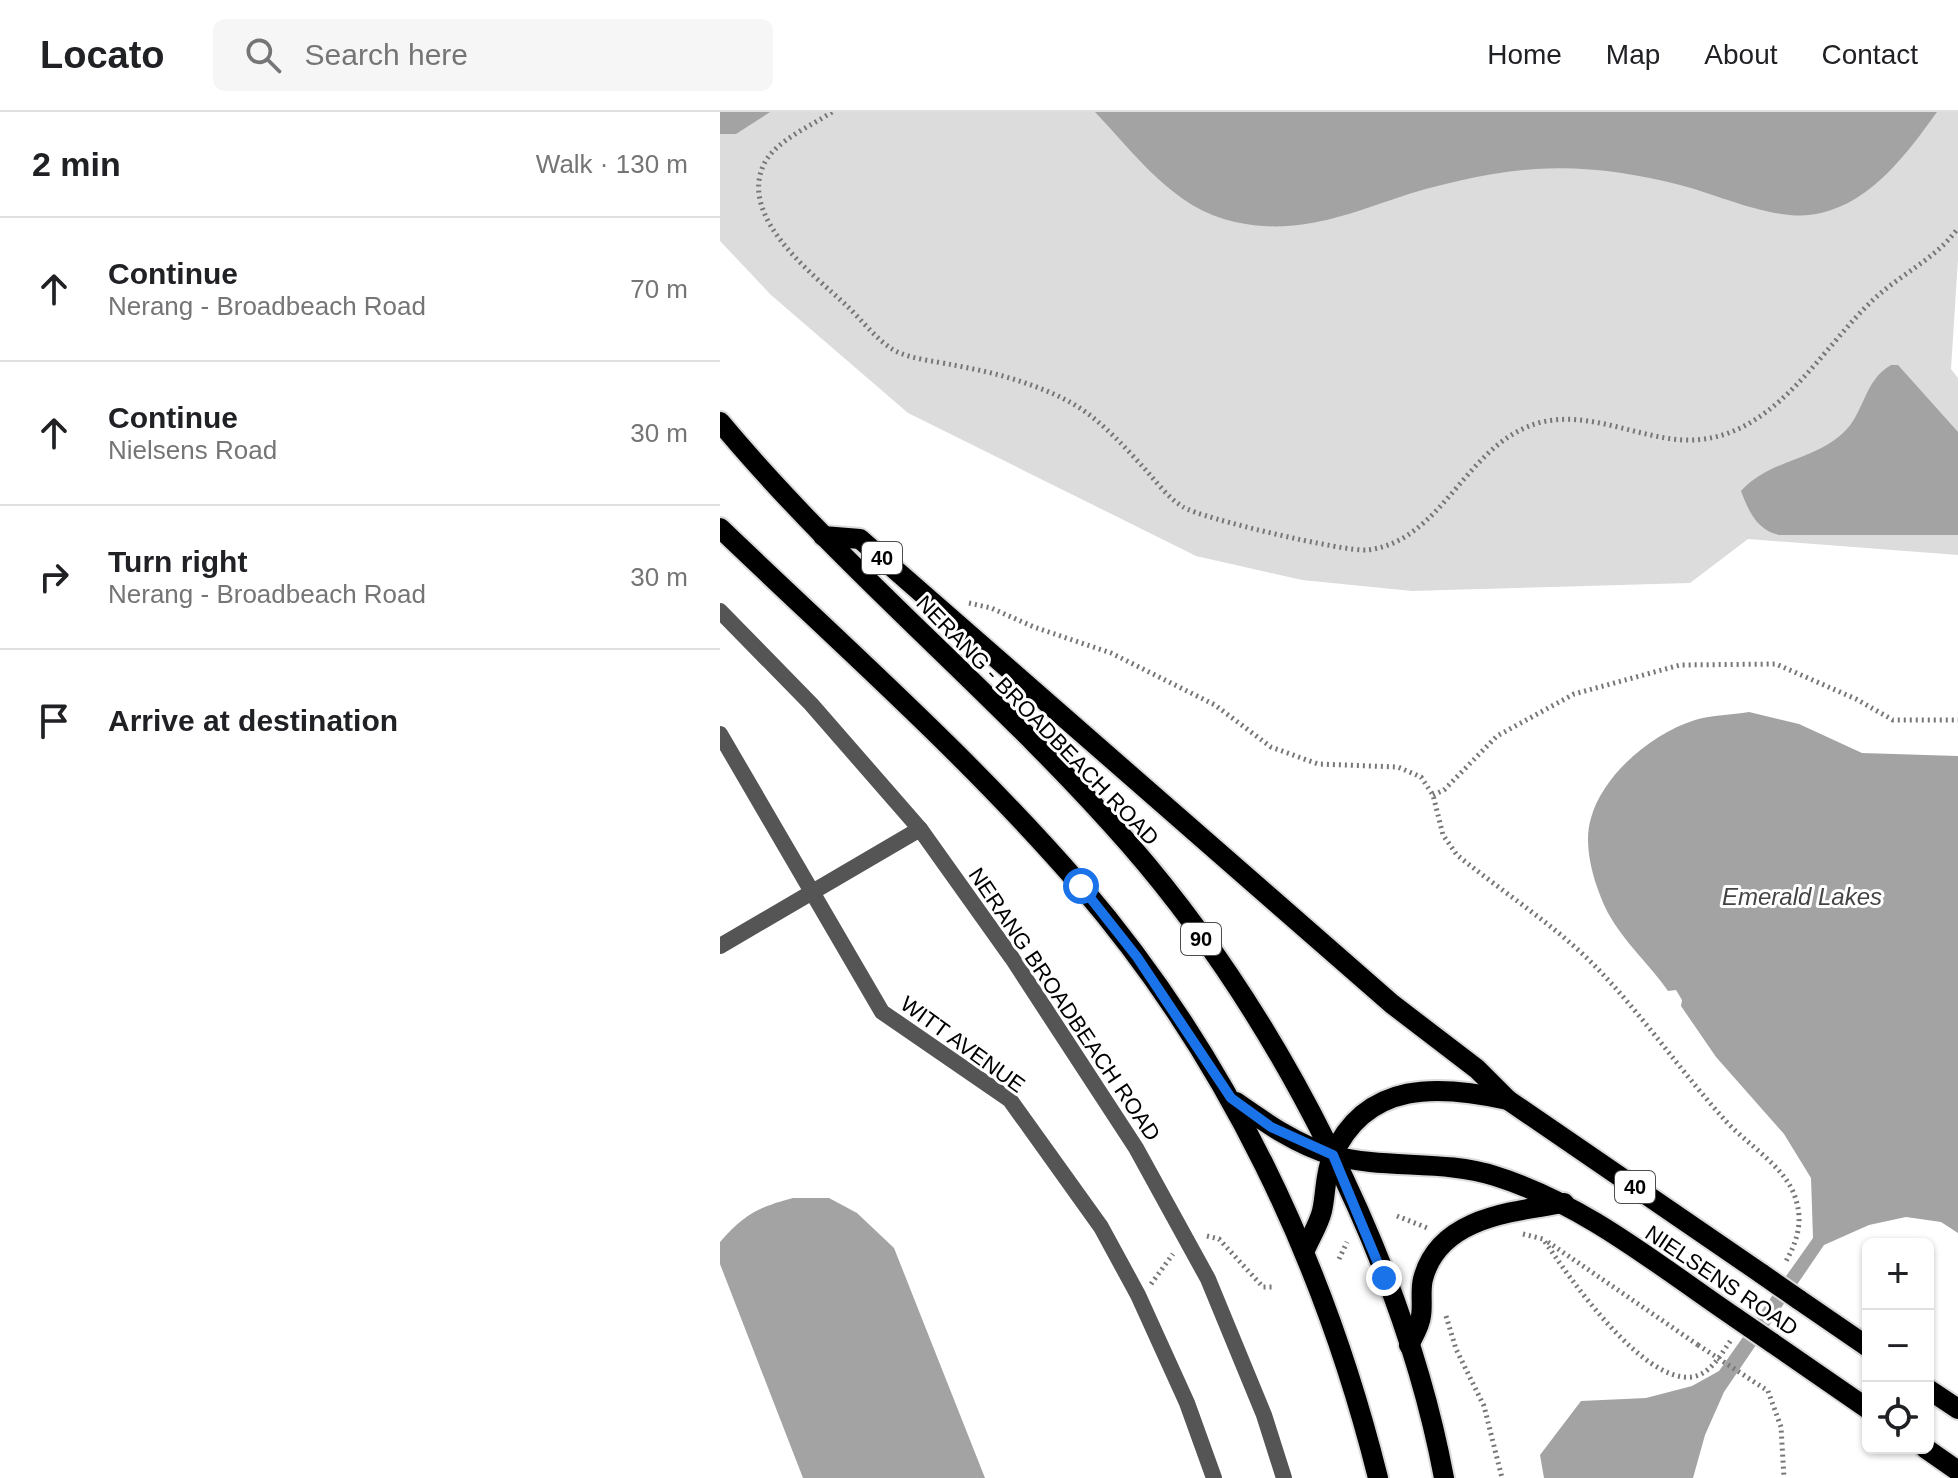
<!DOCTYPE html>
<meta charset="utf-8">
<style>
:root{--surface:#fff;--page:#f6f6f6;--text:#202124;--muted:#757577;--line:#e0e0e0}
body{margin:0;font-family:Helvetica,sans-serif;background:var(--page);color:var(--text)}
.controls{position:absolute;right:24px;bottom:24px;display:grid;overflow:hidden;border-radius:12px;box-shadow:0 2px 6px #0004}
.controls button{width:72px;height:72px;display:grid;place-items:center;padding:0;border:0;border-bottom:2px solid var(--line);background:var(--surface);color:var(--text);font:40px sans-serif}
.stop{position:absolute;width:24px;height:24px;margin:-18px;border:6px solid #1a73e8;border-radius:50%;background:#fff}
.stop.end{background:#1a73e8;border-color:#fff;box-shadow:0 2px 8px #0008}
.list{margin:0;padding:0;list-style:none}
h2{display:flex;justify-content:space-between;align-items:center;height:104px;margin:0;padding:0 32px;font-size:34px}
h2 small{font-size:26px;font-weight:400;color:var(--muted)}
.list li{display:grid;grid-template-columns:52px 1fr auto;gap:24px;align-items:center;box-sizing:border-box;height:144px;padding:0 32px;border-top:2px solid var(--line)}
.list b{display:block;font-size:30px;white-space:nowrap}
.list p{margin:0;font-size:26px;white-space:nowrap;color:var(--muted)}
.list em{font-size:26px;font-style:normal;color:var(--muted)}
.icon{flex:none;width:44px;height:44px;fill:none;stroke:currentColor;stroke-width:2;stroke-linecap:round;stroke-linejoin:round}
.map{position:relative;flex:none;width:1238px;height:1366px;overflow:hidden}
header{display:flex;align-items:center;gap:48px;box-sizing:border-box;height:112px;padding:0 40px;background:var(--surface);border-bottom:2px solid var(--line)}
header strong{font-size:38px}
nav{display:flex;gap:44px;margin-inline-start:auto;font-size:28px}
.search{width:560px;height:72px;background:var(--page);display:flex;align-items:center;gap:20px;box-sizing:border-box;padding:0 28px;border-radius:12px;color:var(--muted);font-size:30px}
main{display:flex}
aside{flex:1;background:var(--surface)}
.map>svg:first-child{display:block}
.green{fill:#dcdcdc}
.water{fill:#a3a3a3}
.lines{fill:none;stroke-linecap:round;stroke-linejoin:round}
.primary-casing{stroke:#dbdbdb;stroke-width:24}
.path{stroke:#777;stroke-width:5;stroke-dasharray:2 4;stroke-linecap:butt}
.minor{stroke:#555;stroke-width:16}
.tertiary{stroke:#555;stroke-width:16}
.primary{stroke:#000;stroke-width:20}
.primary-bridge-casing{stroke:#dbdbdb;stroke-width:24;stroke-linecap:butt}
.path-bridge{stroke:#777;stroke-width:5;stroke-dasharray:2 4;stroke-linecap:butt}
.primary-bridge{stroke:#000;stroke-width:20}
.route{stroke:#1a73e8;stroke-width:10}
.labels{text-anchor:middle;stroke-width:6;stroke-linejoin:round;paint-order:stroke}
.shield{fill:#fff;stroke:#4c4c4c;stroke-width:2}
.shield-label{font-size:20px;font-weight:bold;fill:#000}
.street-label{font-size:22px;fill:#000;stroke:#fff}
.water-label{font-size:24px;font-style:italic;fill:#444;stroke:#fff}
</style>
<header>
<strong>Locato</strong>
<div class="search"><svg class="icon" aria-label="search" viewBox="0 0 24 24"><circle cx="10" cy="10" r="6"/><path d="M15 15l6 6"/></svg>Search here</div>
<nav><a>Home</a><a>Map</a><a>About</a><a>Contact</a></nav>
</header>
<main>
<aside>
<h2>2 min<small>Walk · 130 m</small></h2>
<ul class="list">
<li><svg class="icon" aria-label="ahead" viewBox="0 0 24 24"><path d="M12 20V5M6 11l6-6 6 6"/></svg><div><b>Continue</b><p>Nerang - Broadbeach Road</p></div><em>70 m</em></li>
<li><svg class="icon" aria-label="ahead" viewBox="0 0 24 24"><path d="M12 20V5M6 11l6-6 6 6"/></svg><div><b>Continue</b><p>Nielsens Road</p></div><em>30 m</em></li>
<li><svg class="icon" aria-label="right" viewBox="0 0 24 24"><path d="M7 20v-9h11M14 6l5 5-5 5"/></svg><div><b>Turn right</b><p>Nerang - Broadbeach Road</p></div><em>30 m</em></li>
<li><svg class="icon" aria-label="arrive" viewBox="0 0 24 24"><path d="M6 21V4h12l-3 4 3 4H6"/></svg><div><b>Arrive at destination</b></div></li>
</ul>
</aside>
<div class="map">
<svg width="1238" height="1366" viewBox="0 0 1238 1366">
<rect width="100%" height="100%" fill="#fff"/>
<path class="green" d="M0,0H1238V147L1231,257L1238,266V443L1028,427L970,471L692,479L582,468L476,444L188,301L51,183L0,129Z"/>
<g class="water">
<path d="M0,0H50L16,22H0Z"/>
<path d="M375,0H1217C1188,40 1153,89 1101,101C1059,112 1000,83 960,73C912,61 866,54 816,57C771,60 718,72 674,87C621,105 574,123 515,110C454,97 416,43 375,0Z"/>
<path d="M1171,253H1178L1238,320V423H1059C1037,418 1029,400 1021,379C1049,348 1092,349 1122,322C1145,302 1143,269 1171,253Z"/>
<path d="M1029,600L1079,612L1142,641L1238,644V1121L1221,1110L1186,1105L1149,1113L1104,1133L1004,1280L985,1323L973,1366H824L820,1343L861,1289L926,1286L972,1274L999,1259L1093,1126L1091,1066L1064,1022L996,945L961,894L962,888L956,878L948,879C930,853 903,829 888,801C875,775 862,735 871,706C883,662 933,621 975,608C992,603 1012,603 1029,600Z"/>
<path d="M73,1086H109L137,1101L174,1136L265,1366H83L0,1152V1130C24,1103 38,1095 73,1086Z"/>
</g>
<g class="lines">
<g class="primary-casing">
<g id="primary">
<path d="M0,310C126,461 281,585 410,733C556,901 683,1147 724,1366"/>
<path d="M0,416C122,533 250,646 360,773C507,944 604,1149 658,1366"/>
<path d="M103,424L140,427L672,892L757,957L788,988L1042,1162"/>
<path d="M516,990C546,1011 577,1033 612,1043C664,1058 722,1047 775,1064C865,1092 939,1154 1016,1206"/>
<path d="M585,1138C590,1126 599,1112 602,1099C606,1081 605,1062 612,1045C646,967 721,973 788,988"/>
<path d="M1078,1187L1148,1235"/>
<path d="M1051,1230L1148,1297"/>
<path d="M689,1233C693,1225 700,1214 701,1204C703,1192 700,1179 703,1167C719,1105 792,1100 844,1091"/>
<path d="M1208,1277L1238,1297"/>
<path d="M1205,1336L1238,1359"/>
</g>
</g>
<g class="path">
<path d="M112,0C91,14 55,29 44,52C18,106 93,162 126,193C141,207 155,226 172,237C188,247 215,249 233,253C272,260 311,270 346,288C376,303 402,332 424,356C436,369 447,385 463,395C483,407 625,440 647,438C725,429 745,329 822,310C869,299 916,325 963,328C1052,332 1099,238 1154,187C1182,161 1216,147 1238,116"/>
<path d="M249,491L271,496L314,515L391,541L495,593L551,635L598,652L678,655L701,665L713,683L723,723L737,743C780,778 830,810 870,849C919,898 958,956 1004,1007C1025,1031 1062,1052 1074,1082C1084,1108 1078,1128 1065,1151"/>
<path d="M713,683L724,678L777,624L854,582L960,553L1056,552L1136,587L1173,608H1238"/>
<path d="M677,1104L710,1117"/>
<path d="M803,1122L823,1127C849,1165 922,1271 972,1265C991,1262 1001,1242 1011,1228"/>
<path d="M487,1124L499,1127L543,1175H555"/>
<path d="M828,1130L978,1233"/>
<path d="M619,1147L627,1130"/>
<path d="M431,1172L453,1142"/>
<path d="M726,1204L736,1237L764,1294L782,1366"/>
<path d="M1048,1279L1061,1315L1064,1366"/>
</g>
<g class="minor">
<path d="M0,622L162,900L290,988L381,1115L418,1183L467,1291L494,1366"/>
<path d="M0,834L200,717"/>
</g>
<path class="tertiary" d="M0,499L91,592L200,717L292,846L416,1036L488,1167L544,1303L564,1366"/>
<use href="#primary" class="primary"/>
<g class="primary-bridge-casing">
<g id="primary-bridge">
<path d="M1042,1162L1078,1187"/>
<path d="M1016,1206L1051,1230"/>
</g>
</g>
<path class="path-bridge" d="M978,1233L1048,1279"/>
<use href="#primary-bridge" class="primary-bridge"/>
</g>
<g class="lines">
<path class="route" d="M361,774L417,845L511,986L551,1015L613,1043L664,1166"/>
</g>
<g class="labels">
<g class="shield">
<rect x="142" y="430" width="40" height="32" rx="6"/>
<rect x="461" y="811" width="40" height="32" rx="6"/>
<rect x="895" y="1059" width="40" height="32" rx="6"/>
</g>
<g class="shield-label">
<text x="162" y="453">40</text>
<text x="481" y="834">90</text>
<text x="915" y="1082">40</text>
</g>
<g class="street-label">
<text transform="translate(318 608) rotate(46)" y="8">NERANG - BROADBEACH ROAD</text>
<text transform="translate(345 892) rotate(56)" y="8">NERANG BROADBEACH ROAD</text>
<text transform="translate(243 932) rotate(36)" y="8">WITT AVENUE</text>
<text transform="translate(1002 1168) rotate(34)" y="8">NIELSENS ROAD</text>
</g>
<g class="water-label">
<text x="1082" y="793">Emerald Lakes</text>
</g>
</g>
</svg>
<div class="controls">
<button>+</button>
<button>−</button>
<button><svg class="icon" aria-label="locate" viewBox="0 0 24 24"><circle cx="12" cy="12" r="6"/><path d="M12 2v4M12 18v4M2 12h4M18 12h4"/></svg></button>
</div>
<div class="stop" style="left:361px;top:774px"></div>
<div class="stop end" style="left:664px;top:1166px"></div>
</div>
</main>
